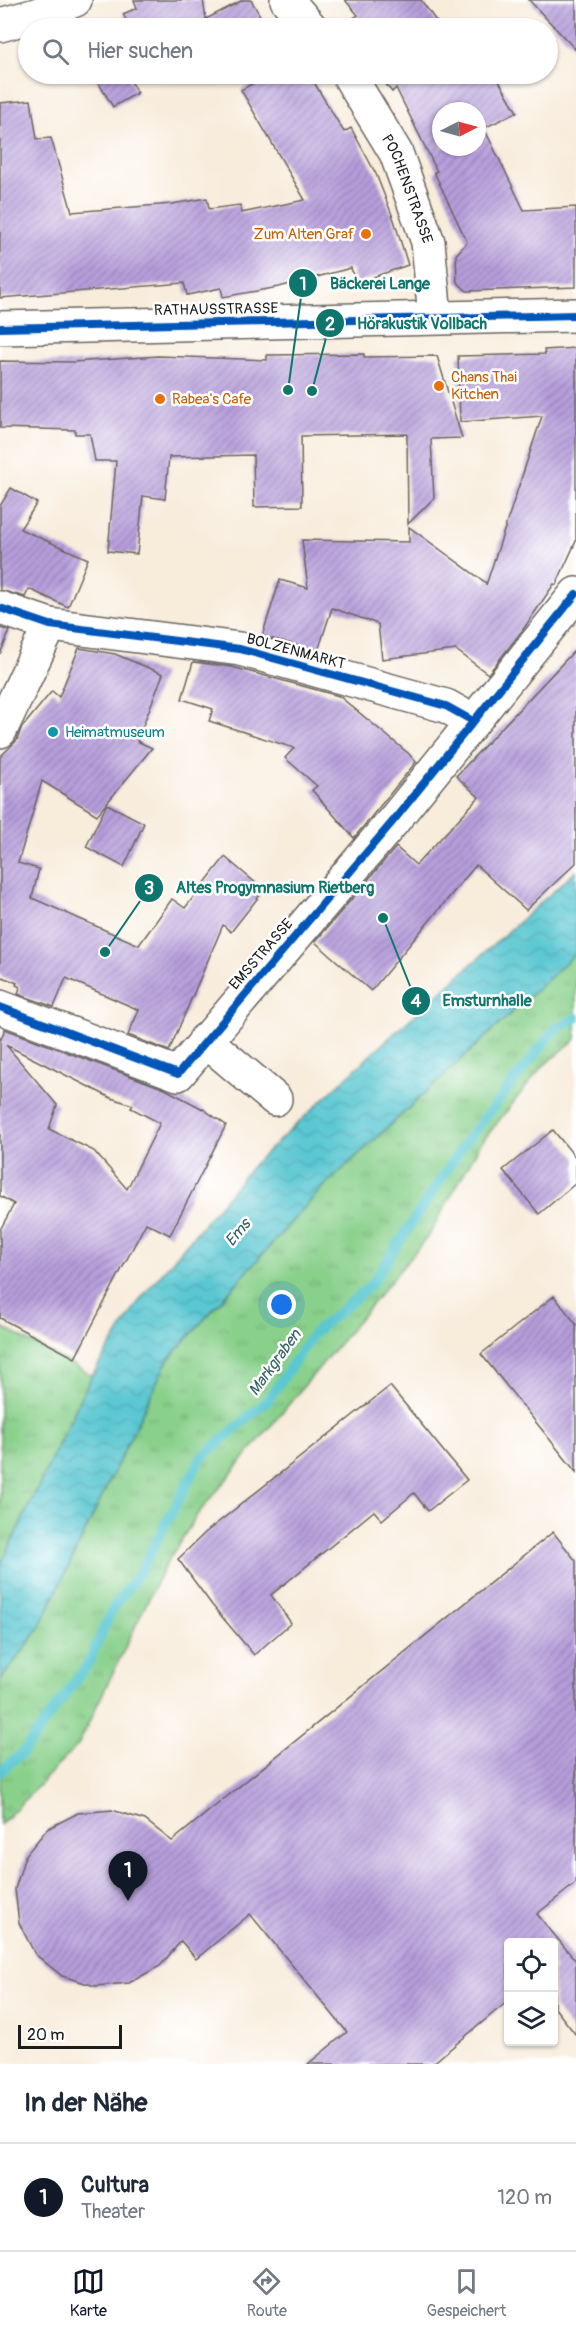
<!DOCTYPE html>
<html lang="de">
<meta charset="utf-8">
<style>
:root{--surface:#fff;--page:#f6f6f7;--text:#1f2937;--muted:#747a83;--line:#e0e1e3;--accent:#111827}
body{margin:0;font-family:Pangolin,sans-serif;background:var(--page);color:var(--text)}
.controls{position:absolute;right:18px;bottom:18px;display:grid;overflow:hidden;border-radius:6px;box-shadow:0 2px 4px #0004}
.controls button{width:54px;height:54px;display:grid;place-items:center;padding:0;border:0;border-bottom:2px solid var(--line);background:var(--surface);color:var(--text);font:30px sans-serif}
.compass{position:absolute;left:432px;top:102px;width:54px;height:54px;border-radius:50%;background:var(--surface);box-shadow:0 2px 4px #0004;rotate:84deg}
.scale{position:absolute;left:18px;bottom:15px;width:104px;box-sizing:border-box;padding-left:6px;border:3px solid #1c1c1c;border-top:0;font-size:16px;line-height:21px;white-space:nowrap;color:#1c1c1c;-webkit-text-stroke:4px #fff;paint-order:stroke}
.you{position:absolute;left:282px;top:1305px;width:21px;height:21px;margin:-15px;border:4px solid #fff;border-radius:50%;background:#1a73e8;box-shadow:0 0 0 9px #1a73e833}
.badge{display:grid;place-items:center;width:39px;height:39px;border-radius:50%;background:var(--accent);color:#fff;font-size:20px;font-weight:700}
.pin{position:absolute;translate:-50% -50px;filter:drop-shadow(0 2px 3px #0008)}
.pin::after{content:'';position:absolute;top:32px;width:21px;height:18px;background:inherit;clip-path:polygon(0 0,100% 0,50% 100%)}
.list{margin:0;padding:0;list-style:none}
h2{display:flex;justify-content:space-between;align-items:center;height:78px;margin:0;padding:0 24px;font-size:26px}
h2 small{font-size:20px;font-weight:400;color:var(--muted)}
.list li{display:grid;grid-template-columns:39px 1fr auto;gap:18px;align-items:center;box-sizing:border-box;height:108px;padding:0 24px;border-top:2px solid var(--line)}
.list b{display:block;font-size:22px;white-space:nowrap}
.list p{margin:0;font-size:20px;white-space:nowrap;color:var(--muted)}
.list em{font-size:20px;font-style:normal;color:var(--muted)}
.icon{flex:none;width:33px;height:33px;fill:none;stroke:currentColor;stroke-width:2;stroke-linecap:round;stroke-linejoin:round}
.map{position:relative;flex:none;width:576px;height:2064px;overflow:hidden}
.search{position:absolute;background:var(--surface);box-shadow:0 2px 4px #0004;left:18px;right:18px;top:18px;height:66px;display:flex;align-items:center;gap:15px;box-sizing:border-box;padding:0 21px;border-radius:33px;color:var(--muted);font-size:22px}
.sheet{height:186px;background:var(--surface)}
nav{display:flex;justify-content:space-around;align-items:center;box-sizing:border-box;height:84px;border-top:2px solid var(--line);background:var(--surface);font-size:16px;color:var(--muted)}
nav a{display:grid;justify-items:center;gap:3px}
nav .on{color:var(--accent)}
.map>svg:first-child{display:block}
.park{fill:url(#park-tufts);stroke:#527654;stroke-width:1.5}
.water{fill:url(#water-waves);stroke:#3b7277;stroke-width:1.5}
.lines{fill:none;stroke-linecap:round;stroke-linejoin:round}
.stream{stroke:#5ac7d2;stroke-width:10}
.building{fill:url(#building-hatch);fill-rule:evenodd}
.minor-casing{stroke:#69655f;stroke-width:36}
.minor{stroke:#fff;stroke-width:33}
.cycleway-casing{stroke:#fff;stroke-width:11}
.cycleway{stroke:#0057b8;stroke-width:8}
.food-dot{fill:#e8710a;stroke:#fff;stroke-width:2}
.culture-dot{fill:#0f9aa8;stroke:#fff;stroke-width:2}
.labels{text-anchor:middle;stroke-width:5;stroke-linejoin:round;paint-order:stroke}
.street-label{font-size:15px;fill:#1c1c1c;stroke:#fff}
.food-label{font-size:15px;fill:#c56008;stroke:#fff;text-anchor:start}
.culture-label{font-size:15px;fill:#0d838f;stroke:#fff;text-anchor:start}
.water-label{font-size:16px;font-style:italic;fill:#356065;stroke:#fff}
.leader{fill:none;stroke:#0f766e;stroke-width:2}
.callout-dot{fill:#0f766e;stroke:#fff;stroke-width:2}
.mark-label{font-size:18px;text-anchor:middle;font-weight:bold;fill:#fff}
.callout-label{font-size:16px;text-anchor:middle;font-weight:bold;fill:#0f766e;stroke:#fff;stroke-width:5;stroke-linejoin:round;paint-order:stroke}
</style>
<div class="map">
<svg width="576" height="2064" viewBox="0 0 576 2064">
<defs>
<pattern id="park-tufts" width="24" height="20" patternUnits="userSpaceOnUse" patternTransform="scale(1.5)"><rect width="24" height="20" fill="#89d08b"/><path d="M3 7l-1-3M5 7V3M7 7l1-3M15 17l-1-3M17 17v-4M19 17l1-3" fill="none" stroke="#76b277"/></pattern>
<pattern id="water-waves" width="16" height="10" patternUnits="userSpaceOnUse" patternTransform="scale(1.5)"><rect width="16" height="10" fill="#5ac7d2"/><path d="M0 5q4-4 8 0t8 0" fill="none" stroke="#4eaab4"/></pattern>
<pattern id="building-hatch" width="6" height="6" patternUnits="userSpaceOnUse" patternTransform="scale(1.5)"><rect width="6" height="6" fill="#b79edc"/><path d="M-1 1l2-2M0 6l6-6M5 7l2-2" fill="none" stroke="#9480b2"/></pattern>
</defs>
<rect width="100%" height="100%" fill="#fff"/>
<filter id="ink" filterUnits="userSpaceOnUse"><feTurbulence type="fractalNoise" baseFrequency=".0167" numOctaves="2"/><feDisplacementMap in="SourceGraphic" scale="12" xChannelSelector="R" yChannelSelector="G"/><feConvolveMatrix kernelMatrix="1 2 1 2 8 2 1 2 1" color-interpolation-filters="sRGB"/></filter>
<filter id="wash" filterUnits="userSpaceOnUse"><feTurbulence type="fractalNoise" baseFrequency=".008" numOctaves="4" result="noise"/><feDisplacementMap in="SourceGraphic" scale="24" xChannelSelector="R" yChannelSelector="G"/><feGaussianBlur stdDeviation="1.35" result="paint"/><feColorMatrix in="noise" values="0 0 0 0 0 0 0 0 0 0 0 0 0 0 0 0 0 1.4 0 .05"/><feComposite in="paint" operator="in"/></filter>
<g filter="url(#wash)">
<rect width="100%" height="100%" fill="#f8ecdb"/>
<g class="park">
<path d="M576,953V1039L542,1067L481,1143L429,1235L197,1515L163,1569L78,1745L0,1825V1681L38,1630L167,1361L320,1190Z"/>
<path d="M0,1326L92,1375L0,1566Z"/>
</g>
<path class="water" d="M576,871V953L320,1190L167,1361L38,1630L0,1681V1566L92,1375L141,1298L254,1164L379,1047Z"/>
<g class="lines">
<path class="stream" d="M0,1772L23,1752L88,1664L112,1610L140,1572L201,1458L268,1400L313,1334L371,1285L464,1144L555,1029L576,1018"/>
</g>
<g id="blocks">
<g class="building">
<path d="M134,0H203L206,19L243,0H251L267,28H117L128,24L123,14L137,8Z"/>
<path d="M345,0H421L441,28H345L343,25L358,15Z"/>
<path d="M529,0H576V50Z"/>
<path d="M93,74H127L137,93L113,107Z"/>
<path d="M260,74H309L344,132L351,128L376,174L394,220L408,265L356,283L351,268L279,287L223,297L221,288L187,295L184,283L0,298V103L31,100L37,139L51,138L72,212L172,204L207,198L209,209L240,205L241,213L305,200L241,90L262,78Z"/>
<path d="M378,74H495L517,112L484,128L524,210L576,207V287L467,291L457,282L456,255L467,242L434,172L437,171L396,88L392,92ZM441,111H477V147H441Z"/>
<path d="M576,348V541L556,585L554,584L522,631L488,674L456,650L382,659L378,624L332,608L318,651L262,636L280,580L308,588L302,540L409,542V527L486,583V585L542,416L460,422L458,356L545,354L544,350Z"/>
<path d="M364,354V357L437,356L462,438L431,439L434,498L408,524L407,434L301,436L302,506L254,507L253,455L169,457L165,499L143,496L137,554L108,551L116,461H95L90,434H75V430L0,428V361L73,362L158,356L267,360V355Z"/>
<path d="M11,488L37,503L20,529L88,559L68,607L29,589L25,597L0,590V506Z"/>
<path d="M0,628L10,631L0,654Z"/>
<path d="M79,648L115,654L163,674L137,741L152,748L97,815L42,781L18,863L39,869L32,898L139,945L172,899L185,908L225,857L264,890L231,932L223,925L169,1051L128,1035L139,1010L66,978L54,1007L18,994L20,987L16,985L17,983L0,976V757L17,740L21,729L52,691L59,697Z"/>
<path d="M576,649V863L526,910L476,865L371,991L315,942L396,847L416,865L479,797L456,776Z"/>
<path d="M193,662L232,667L339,696L408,753L416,762L354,838L312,790L317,786L285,758L294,748L209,721L213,709L182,699Z"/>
<path d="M107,804L144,823L124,867L86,847Z"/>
<path d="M5,1029L165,1089L203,1109L226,1125L170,1235L146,1223L75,1358L0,1318V1230L14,1204L0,1196V1038L1,1039ZM6,1045L111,1098L133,1105L131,1108L160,1123L127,1189L94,1151L49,1129L57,1105Z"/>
<path d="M553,1130L576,1158V1183L539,1214L503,1170Z"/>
<path d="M554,1296L576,1324V1472L481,1354Z"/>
<path d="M390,1386L467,1480L428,1511L414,1493L382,1520L374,1511L271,1595L291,1623L254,1655L212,1605L178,1559L206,1532Z"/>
<path d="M553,1532L576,1561V1883L537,1914L576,1961V2035L554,2007V1942H508V2001L432,2064H308L347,2032L250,1914L196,1959L181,1941L160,1966L129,1983L95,1986L62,1976L35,1954L19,1923L15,1889L25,1856L47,1829L78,1813L112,1810L145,1820L172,1841Z"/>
</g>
</g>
</g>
<g filter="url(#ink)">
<use href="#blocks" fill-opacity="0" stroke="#69655f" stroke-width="1.5"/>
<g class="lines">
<g class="minor-casing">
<g id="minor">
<path d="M287,0L311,28"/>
<path d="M0,25L36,15L75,0"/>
<path id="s1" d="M348,74L396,153L428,242L435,317"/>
<path d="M0,328L576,315"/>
<path d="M0,608L50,625L240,649L446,706L473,721"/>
<path d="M0,731L50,625"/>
<path d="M0,1007L178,1074L394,820L576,594"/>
<path d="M205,1040L275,1099"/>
</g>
</g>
<use href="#minor" class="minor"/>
<g class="cycleway-casing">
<g id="cycleway">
<path d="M0,328L576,315"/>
<path d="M0,608L50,625L240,649L446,706L473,721"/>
<path d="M0,1007L178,1074L394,820L576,594"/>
</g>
</g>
<use href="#cycleway" class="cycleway"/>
</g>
</g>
<g class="food-dot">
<circle cx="366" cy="234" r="6"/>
<circle cx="439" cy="386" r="6"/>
<circle cx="160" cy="399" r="6"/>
</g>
<circle class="culture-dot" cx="53" cy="732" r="6"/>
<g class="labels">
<g class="street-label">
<text dy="5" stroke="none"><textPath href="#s1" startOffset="130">POCHENSTRASSE</textPath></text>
<text transform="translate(216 309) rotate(-1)" y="5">RATHAUSSTRASSE</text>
<text transform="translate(296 651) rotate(15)" y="5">BOLZENMARKT</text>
<text transform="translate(261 954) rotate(-49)" y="5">EMSSTRASSE</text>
</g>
<g class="food-label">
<text x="354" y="239" text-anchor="end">Zum Alten Graf</text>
<text x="451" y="382">Chans Thai<tspan x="451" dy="17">Kitchen</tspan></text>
<text x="172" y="404">Rabea's Cafe</text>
</g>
<g class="culture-label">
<text x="65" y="737">Heimatmuseum</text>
</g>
<g class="water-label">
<text transform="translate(237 1232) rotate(-50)" y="6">Ems</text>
<text transform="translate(274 1362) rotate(-54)" y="6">Markgraben</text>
</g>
</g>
<path class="leader" d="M288 390L303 283M312 391L330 323M105 952L149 888M383 918L416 1001"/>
<g class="callout-dot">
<circle cx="288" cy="390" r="6"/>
<circle cx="312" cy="391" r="6"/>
<circle cx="105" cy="952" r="6"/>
<circle cx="383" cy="918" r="6"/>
<circle cx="303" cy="283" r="15"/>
<circle cx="330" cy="323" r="15"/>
<circle cx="149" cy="888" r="15"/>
<circle cx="416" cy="1001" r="15"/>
</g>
<g class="mark-label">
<text x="303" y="290">1</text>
<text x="330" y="330">2</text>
<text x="149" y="894">3</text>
<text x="416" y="1007">4</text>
</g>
<g class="callout-label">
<text x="380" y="289">Bäckerei Lange</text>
<text x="422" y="329">Hörakustik Vollbach</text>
<text x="275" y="893">Altes Progymnasium Rietberg</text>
<text x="487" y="1006">Emsturnhalle</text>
</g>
</svg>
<div class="controls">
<button><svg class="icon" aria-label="locate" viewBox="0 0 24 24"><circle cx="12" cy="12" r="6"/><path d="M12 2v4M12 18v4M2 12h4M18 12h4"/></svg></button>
<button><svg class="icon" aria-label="layers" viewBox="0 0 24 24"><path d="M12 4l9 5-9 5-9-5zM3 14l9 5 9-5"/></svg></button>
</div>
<svg class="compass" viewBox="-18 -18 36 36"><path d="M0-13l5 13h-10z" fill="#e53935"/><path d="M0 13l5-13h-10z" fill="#747a83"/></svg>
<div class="scale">20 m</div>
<div class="you"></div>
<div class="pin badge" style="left:128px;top:1901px">1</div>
<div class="search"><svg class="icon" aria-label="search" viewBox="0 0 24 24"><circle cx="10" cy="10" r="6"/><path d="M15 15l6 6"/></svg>Hier suchen</div>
</div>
<section class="sheet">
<h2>In der Nähe<small></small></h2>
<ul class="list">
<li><span class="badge">1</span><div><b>Cultura</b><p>Theater</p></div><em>120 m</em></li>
</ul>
</section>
<nav>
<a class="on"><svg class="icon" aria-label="map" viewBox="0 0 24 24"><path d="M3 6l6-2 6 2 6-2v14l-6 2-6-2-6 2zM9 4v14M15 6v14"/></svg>Karte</a>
<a><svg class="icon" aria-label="directions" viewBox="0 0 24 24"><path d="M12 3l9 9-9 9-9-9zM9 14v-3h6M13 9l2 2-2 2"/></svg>Route</a>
<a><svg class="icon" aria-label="saved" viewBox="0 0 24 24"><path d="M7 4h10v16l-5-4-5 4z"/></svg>Gespeichert</a>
</nav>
